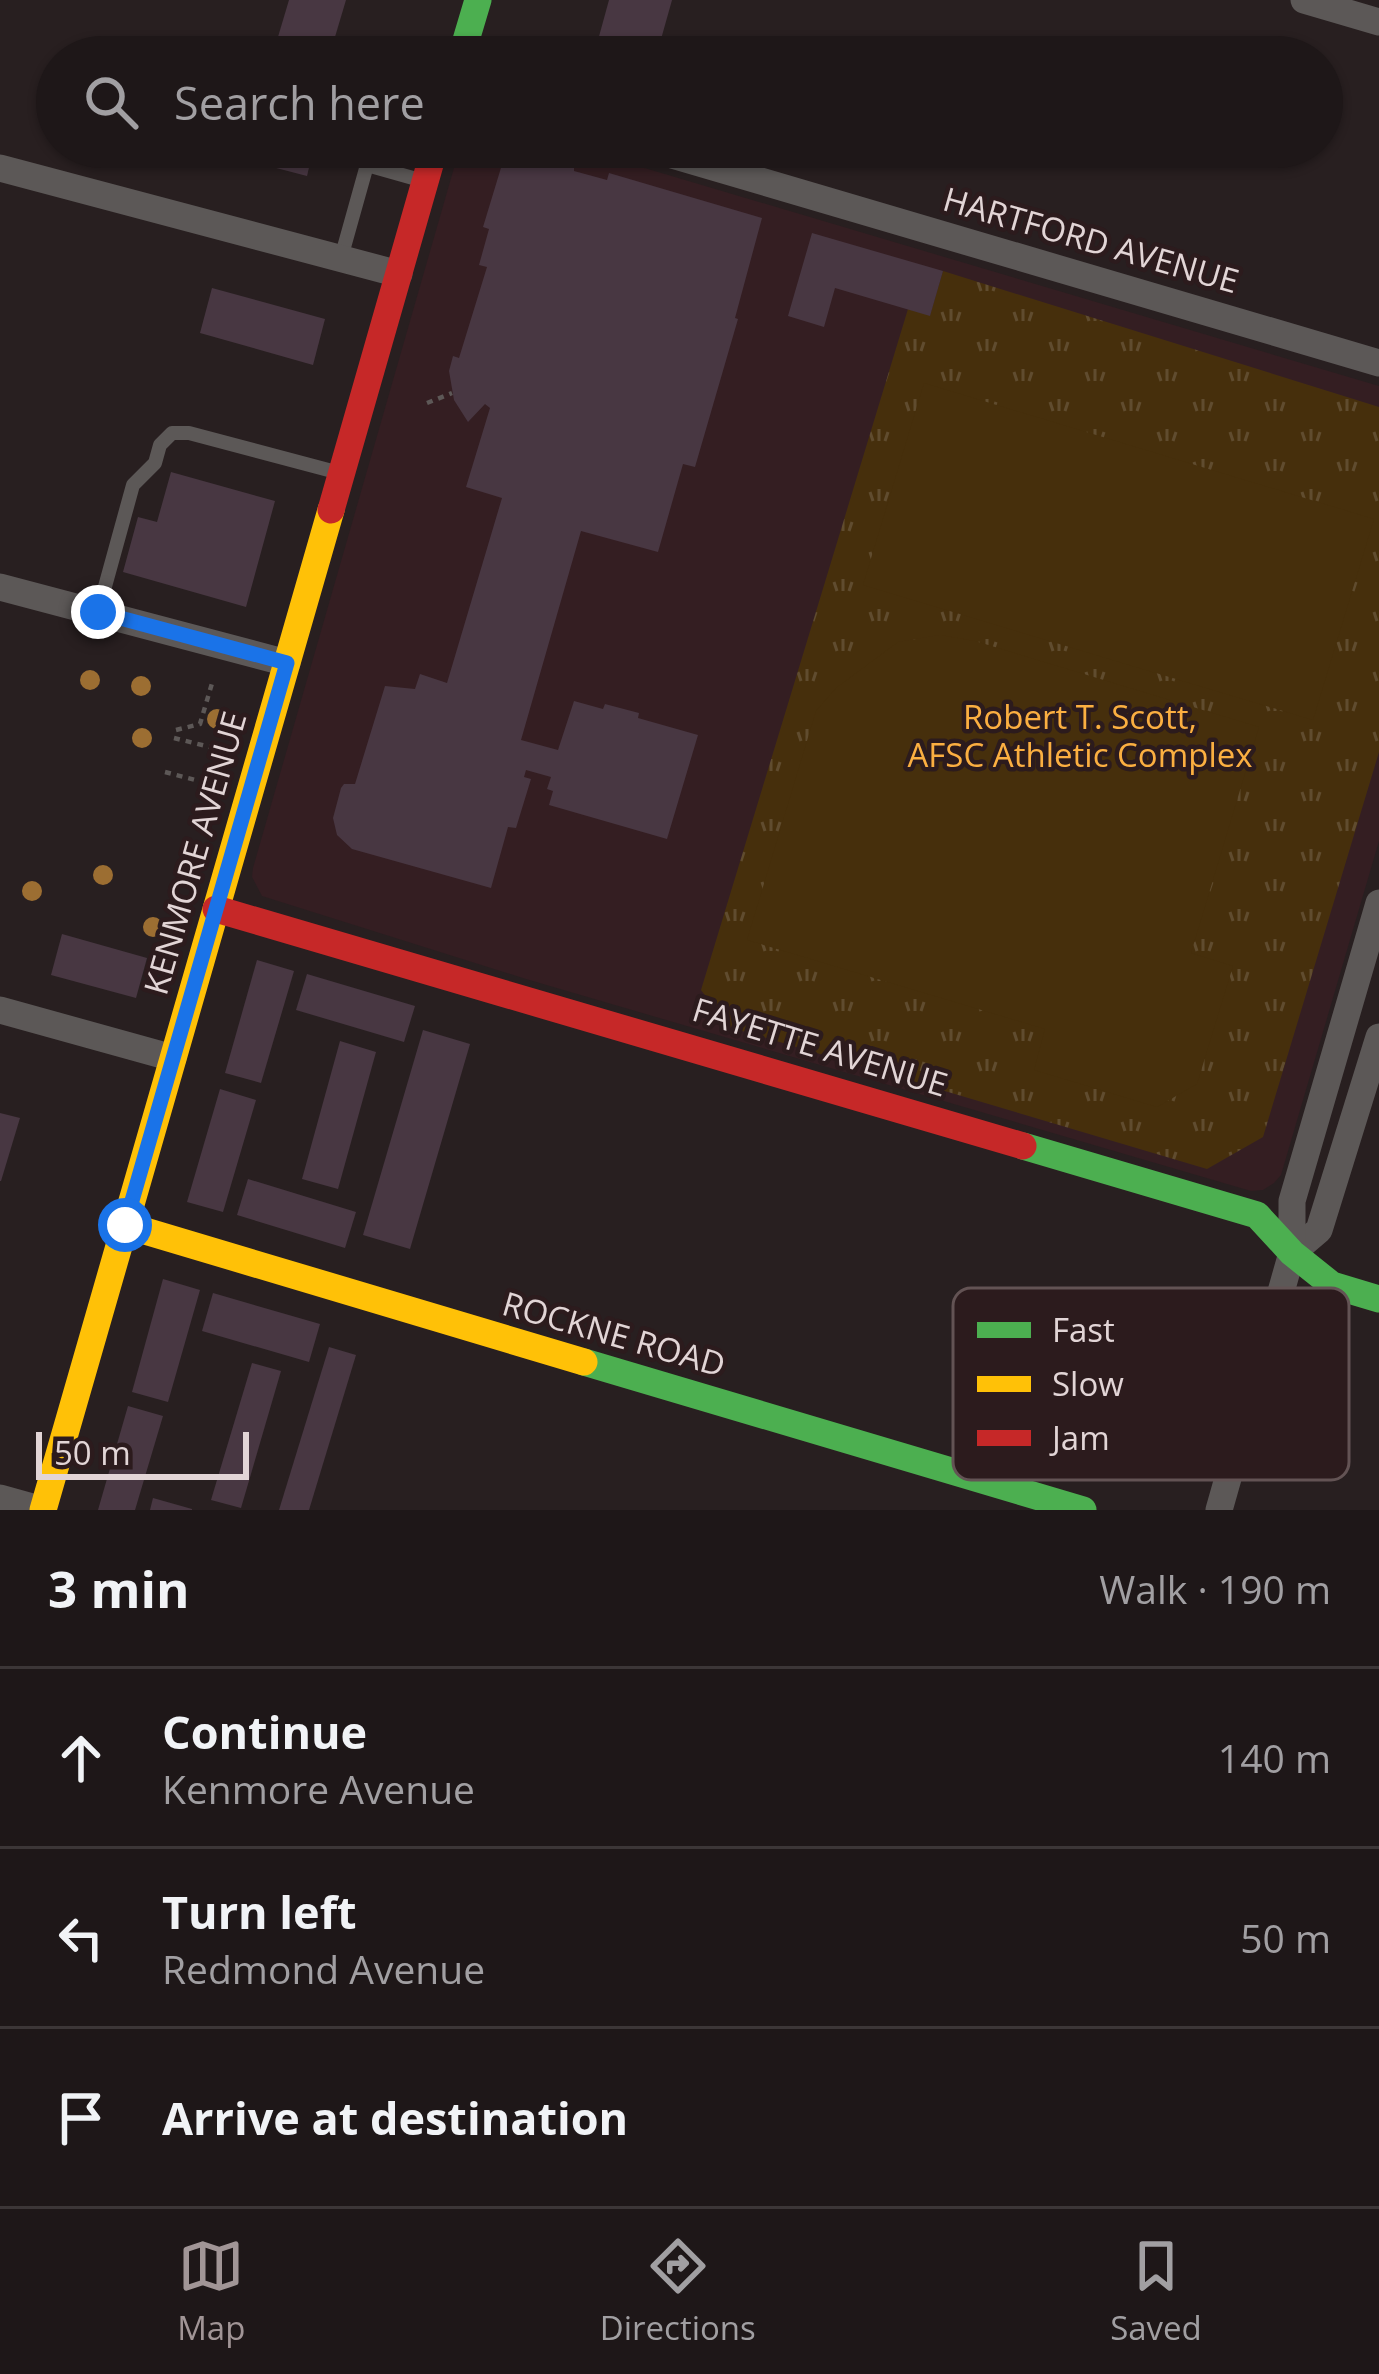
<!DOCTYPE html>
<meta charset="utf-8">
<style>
:root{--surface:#1e1718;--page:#262021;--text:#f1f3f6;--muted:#a19fa2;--line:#3c3637;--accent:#a19596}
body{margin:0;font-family:"Open Sans",sans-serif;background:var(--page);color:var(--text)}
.scale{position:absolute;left:36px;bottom:30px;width:213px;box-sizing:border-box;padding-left:12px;border:6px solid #e2d5d6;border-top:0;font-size:33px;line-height:42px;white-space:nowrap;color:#e2d5d6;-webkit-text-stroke:9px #2c1b1d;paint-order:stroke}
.stop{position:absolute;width:36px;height:36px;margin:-27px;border:9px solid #1a73e8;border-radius:50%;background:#fff}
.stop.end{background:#1a73e8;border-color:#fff;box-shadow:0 3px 12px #0008}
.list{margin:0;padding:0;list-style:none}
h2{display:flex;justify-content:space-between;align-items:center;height:156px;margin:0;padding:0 48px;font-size:51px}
h2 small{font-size:39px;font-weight:400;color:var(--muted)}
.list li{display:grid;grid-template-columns:78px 1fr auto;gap:36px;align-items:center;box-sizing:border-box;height:180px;padding:0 48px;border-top:3px solid var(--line)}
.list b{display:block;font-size:45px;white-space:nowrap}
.list p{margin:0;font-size:39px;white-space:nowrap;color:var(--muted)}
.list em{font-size:39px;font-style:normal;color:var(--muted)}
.icon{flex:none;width:66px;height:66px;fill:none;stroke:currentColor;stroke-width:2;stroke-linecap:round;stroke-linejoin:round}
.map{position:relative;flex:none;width:1379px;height:1510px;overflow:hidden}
.search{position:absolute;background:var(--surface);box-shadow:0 3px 9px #0004;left:36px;right:36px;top:36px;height:132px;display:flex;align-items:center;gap:30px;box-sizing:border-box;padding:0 42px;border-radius:66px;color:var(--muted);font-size:45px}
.sheet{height:696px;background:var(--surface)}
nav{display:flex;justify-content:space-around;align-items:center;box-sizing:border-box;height:168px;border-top:3px solid var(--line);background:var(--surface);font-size:33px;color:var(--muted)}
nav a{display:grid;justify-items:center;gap:6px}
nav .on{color:var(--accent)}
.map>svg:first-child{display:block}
.built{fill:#341e22}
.park{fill:url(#park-tufts)}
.pitch{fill:#462f0c}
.building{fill:#483742}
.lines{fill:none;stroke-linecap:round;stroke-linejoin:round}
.path{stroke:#5d5857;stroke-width:4.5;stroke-dasharray:6 6;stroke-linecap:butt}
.lane{stroke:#5c5857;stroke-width:14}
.street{stroke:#5c5857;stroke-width:27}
.fast{stroke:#4caf50;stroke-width:27}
.slow{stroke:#ffc107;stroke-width:27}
.jam{stroke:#c62828;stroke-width:27}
.tree{fill:#9c6e32}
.route{stroke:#1a73e8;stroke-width:15}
.labels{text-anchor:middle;stroke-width:9;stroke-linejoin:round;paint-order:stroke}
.street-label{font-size:33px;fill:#e2d5d6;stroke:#2c1b1d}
.park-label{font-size:33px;fill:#fbaf41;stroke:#2c1b1d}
.key{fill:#2c1b1d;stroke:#635354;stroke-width:3}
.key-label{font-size:33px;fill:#e2d5d6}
</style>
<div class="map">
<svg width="1379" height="1510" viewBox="0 0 1379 1510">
<defs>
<pattern id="park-tufts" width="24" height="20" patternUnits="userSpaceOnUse" patternTransform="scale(3)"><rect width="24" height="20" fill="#462f0c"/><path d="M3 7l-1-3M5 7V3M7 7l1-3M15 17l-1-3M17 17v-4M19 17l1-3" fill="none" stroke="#604c2f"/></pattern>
</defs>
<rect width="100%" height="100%" fill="#281f20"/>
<path class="built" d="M460,147H574L1379,386V841L1281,1175L1274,1183L1263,1190L1251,1191L526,979L262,896L252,877L253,868Z"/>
<path class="park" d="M943,271L1379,407V752L1263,1137L1207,1169L729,1027L701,990L908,309L930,315Z"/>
<g class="pitch">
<path d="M924,383L1374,519L1313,720L863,585Z"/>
<path d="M940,635L975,641L1259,727L1191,953L1233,966L1197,1084L1157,1107L1034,1070L1045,1029L747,940L816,711L836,688L898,642Z"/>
</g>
<g class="building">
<path d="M289,0H346L329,57H272Z"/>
<path d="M609,0H672L656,57H616L595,51Z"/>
<path d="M245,147H314L307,176L241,159Z"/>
<path d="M507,148L574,165V171L607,180L609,173L762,218L735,318L738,319L695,467L683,464L658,552L581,531L521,740L558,750L574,701L603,709L605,704L639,713L638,718L698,735L667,839L549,805L553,791L547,789L551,777L526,770L524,777L531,779L516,828L508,827L491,888L352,849L337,835L333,818L341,788L344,784H355L385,686L415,689L420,674L447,683L502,498L466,487L490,408L485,404L468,422L454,400L449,371L453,356L459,358L487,267L479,265L489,229L483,227Z"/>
<path d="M812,233L943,271L930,316L835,288L824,327L788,316Z"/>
<path d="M212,288L325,319L313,365L200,333Z"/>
<path d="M171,472L275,501L246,607L123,572L138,517L157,522Z"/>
<path d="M62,934L147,958L136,998L51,975Z"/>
<path d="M257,960L294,971L261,1083L225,1073Z"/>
<path d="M307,974L415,1006L404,1042L296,1010Z"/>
<path d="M423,1030L470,1044L410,1249L363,1235Z"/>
<path d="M340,1041L376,1052L338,1189L302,1179Z"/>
<path d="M220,1089L256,1100L223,1212L187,1202Z"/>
<path d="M0,1113L20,1118L1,1181H0Z"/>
<path d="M248,1179L356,1212L345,1248L237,1215Z"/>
<path d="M163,1279L200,1290L168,1402L132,1392Z"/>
<path d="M213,1293L320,1324L309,1362L202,1331Z"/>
<path d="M329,1347L356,1355L309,1510H279Z"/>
<path d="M252,1363L281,1371L241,1508L211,1500Z"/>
<path d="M128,1406L163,1416L135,1510H98Z"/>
<path d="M153,1498L192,1509V1510H150Z"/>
</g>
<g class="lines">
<g class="path">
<path d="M427,403L452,393"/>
<path d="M176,730L200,724L213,680"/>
<path d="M174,738L210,747"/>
<path d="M165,772L203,782"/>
</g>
<g class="lane">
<path d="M367,165L372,147"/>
<path d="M341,258L367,165L420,180"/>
<path d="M98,612L133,485L155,463L160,445L172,433H189L336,472"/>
</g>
<g class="street">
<path d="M1304,0L1379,22"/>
<path d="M645,147L1379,363"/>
<path d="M0,168L399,274"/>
<path d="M0,587L287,663"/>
<path d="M0,1010L173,1058"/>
<path d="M1292,1253L1319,1230L1379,1037"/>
<path d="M0,1498L43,1510"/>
<path d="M1219,1510L1292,1253V1201L1379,903"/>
</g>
<g class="fast">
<path d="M461,57L478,0"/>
<path d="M1023,1146L1257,1215L1292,1253L1332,1285L1379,1299"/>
<path d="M584,1362L1083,1510"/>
</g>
<g class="slow">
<path d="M125,1225L584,1362"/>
<path d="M43,1510L331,510"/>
</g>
<g class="jam">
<path d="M331,510L435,147"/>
<path d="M216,909L1023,1146"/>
</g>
</g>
<g class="tree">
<circle cx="90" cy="680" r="10"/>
<circle cx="141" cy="686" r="10"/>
<circle cx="217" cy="719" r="10"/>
<circle cx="142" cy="738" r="10"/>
<circle cx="103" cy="875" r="10"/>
<circle cx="32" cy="891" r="10"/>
<circle cx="153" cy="927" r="10"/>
</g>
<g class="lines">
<path class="route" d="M98,612L287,663L125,1225"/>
</g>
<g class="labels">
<g class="street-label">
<text transform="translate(1091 240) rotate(16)" y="12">HARTFORD AVENUE</text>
<text transform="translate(195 853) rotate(-74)" y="12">KENMORE AVENUE</text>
<text transform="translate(820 1047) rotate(17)" y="12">FAYETTE AVENUE</text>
<text transform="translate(614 1334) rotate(16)" y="12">ROCKNE ROAD</text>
</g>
<g class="park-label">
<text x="1080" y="729">Robert T. Scott,<tspan x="1080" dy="38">AFSC Athletic Complex</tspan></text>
</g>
</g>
<rect x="953" y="1288" width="396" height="192" rx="18" class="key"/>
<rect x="977" y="1322" width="54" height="16" fill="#4caf50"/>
<rect x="977" y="1376" width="54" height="16" fill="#ffc107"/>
<rect x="977" y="1430" width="54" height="16" fill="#c62828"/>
<g class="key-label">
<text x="1052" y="1342">Fast</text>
<text x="1052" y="1396">Slow</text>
<text x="1052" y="1450">Jam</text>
</g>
</svg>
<div class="scale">50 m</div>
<div class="stop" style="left:125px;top:1225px"></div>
<div class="stop end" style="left:98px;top:612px"></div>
<div class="search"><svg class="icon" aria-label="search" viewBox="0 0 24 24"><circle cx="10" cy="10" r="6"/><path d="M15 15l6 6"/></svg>Search here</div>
</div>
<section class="sheet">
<h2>3 min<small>Walk · 190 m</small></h2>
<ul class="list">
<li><svg class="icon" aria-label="ahead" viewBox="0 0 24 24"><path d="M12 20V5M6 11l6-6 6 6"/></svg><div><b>Continue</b><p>Kenmore Avenue</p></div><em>140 m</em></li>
<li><svg class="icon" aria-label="left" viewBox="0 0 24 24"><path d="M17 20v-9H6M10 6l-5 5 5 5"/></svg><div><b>Turn left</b><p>Redmond Avenue</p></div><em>50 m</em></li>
<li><svg class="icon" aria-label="arrive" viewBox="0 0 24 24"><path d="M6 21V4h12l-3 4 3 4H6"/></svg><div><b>Arrive at destination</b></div></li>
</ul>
</section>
<nav>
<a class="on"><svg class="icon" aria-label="map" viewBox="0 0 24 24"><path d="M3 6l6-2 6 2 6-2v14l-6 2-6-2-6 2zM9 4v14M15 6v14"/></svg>Map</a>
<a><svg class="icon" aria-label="directions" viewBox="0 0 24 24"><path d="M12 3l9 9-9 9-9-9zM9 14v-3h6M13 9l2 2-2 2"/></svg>Directions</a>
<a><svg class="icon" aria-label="saved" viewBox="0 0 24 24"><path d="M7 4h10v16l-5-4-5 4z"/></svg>Saved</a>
</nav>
